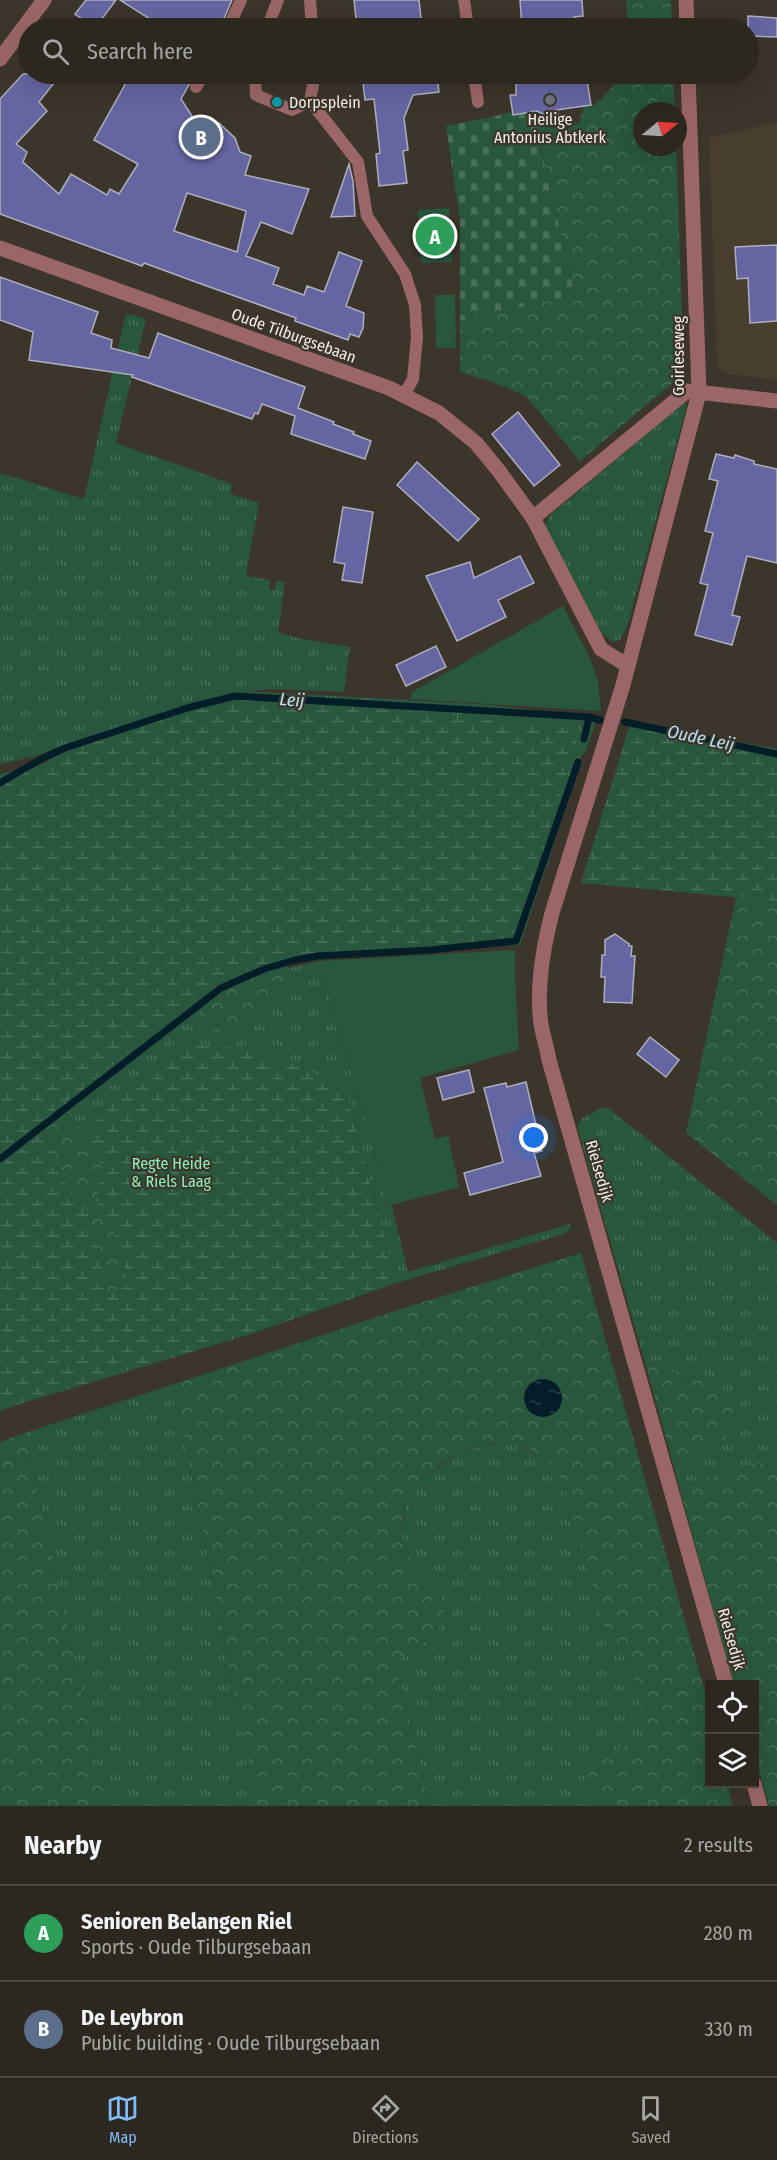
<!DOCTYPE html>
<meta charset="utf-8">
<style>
:root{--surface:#2c2820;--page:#38342d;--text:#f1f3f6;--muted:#a6a6a5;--line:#48443e;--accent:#81bcfa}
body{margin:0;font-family:"Fira Sans Condensed",sans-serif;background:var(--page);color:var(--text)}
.controls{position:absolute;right:18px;bottom:18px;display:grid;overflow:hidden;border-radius:0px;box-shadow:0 6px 24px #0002}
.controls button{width:54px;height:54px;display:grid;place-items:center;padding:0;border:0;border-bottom:2px solid var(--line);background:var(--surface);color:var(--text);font:30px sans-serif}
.compass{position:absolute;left:633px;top:102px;width:54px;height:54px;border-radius:50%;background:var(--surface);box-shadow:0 6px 24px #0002;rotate:72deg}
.you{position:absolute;left:534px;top:1138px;width:21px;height:21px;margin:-15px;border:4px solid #fff;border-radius:50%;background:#1a73e8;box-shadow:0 0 0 9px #1a73e833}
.badge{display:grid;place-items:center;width:39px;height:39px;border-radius:50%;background:var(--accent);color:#fff;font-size:20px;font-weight:700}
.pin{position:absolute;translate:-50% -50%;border:3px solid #fff;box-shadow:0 2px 6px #0006}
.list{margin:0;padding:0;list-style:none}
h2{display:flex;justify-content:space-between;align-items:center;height:78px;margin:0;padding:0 24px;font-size:26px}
h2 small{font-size:20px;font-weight:400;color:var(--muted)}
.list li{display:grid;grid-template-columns:39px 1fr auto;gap:18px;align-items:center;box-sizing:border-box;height:96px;padding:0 24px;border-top:2px solid var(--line)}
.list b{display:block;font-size:22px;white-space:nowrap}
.list p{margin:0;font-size:20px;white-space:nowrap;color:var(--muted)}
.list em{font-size:20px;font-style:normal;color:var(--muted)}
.icon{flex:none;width:33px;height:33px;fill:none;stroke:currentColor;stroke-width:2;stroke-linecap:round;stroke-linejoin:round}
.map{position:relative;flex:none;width:777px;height:1806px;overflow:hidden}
.search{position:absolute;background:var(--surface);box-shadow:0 6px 24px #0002;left:18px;right:18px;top:18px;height:66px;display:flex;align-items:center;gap:15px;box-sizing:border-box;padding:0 21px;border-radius:33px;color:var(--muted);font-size:22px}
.sheet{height:270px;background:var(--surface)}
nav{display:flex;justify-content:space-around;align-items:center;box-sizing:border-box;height:84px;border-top:2px solid var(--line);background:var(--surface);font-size:16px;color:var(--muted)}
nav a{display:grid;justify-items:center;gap:3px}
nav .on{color:var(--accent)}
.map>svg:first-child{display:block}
.built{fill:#483e2e}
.grass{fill:url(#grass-tufts)}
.forest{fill:url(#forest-crowns)}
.wetland{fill:url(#wetland-marsh)}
.cemetery{fill:url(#cemetery-stones)}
.garden{fill:#29573e}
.water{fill:url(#water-ripples)}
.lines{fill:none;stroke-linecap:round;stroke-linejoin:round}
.stream{stroke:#031e28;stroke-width:7}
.building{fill:#6565a1;stroke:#aeafbd;stroke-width:1.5;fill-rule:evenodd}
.service{stroke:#9b6667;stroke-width:12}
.minor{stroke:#9b6667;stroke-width:15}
.worship-dot{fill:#6b7280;stroke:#3b352b;stroke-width:2}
.culture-dot{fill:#0f9aa8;stroke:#3b352b;stroke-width:2}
.labels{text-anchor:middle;stroke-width:4.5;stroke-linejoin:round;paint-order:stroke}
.poi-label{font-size:16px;fill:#f2eee8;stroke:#3b352b;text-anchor:start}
.street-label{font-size:16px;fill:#f2eee8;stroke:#3b352b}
.park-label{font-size:16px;fill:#8df0b8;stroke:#3b352b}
.water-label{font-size:18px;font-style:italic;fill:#b9e2f3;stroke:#3b352b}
</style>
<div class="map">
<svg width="777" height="1806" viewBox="0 0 777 1806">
<defs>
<pattern id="grass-tufts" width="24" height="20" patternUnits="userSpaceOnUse" patternTransform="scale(1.5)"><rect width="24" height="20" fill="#29573e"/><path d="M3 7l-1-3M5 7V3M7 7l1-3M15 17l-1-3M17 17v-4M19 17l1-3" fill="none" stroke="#486f5a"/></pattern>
<pattern id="forest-crowns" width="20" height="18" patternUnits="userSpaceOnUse" patternTransform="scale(1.5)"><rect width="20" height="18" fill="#29573e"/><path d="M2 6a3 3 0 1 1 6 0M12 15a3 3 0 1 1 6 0" fill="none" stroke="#486f5a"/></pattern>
<pattern id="wetland-marsh" width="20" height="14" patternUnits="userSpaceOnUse" patternTransform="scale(1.5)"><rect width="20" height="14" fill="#29573e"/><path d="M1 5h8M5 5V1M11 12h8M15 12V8" fill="none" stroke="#486f5a"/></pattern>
<pattern id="cemetery-stones" width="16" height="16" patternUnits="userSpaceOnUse" patternTransform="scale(1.5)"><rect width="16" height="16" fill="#29573e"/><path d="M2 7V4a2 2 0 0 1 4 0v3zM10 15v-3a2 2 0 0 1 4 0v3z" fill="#486f5a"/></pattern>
<pattern id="water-ripples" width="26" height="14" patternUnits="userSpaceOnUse" patternTransform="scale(1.5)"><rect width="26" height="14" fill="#031e28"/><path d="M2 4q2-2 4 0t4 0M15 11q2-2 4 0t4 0" fill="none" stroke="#283f47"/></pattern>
</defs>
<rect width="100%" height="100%" fill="#3b352b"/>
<path class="built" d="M777,122V380L724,373L717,365L709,138Z"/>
<g class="grass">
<path d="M126,313L146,319L116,443L232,484L231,494L259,503L246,576L270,580L269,590H275L276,581L285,583L278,632L293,637L350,647L344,692L270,689L246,691L492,705L597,718L585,753L580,757L568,802L520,945L366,954L287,962L289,968L319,961L375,1156L387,1205L392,1206L408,1272L570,1224L571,1229L563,1234L396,1283L345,1086L0,1409V774L41,765L83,740L131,724L36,756L0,764V473L84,499Z"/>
<path d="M684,403L687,405L628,624L620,640L613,642L602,634L548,531L546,526L549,516Z"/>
<path d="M603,1107L608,1108L777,1243V1457L679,1487L674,1467L701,1448L722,1442L733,1419V1409L731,1400L699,1378L681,1376L644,1359L577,1126L583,1118Z"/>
<path d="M174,1384L256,1806H106L25,1433Z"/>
<path d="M503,1443C534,1449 548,1455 564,1483L607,1637L621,1645L626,1653L648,1732L642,1741L585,1759V1781L600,1806H430L396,1664L434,1582L418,1571L410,1560L402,1535L403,1514L409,1495L422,1480L459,1453L481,1446Z"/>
</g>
<g class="forest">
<path d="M626,0H671L672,28H628Z"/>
<path d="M625,74H673L675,111H642V147H676L684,371L681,376L580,461L526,396L490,381L460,372V321L575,295L538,134L567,129L579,123L584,107L595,105Z"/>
<path d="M736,897L777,901V1205L686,1133Z"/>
<path d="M288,968V993L257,1003L246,1028L214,1032L202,1010L229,989L254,977Z"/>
<path d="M69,1111L88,1140L102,1166L96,1200L114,1233L131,1286L108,1291L86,1208L73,1199L44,1131Z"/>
<path d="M581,1253L709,1706L710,1784H728L732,1806H600C590,1789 579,1779 585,1759L642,1741L648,1732L626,1653L621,1645L607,1637L563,1483C550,1458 535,1447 506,1444C481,1441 457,1453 438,1467C411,1488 395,1509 405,1545C408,1554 410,1562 417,1569C421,1574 427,1576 432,1580C439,1587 445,1604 443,1614C439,1651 408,1641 396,1664L430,1806H256L174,1384L398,1310Z"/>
<path d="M644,1359L681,1376L699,1378L713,1384L731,1400L734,1409L733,1419L729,1432L722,1442L701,1448L674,1467Z"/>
<path d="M25,1433L106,1806H0V1442Z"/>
<path d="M777,1457V1806H769L755,1756L754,1684H734L679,1487Z"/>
</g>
<g class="wetland">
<path d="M234,700L340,704L579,729L570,767L512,939C471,942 429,945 388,947C325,952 271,954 214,986L0,1153V788C69,745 156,719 234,700Z"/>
<path d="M631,721L777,749V901L581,883Z"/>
<path d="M192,1044C245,1044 297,1065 345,1086L396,1283L251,1334L0,1410V1166L44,1131L72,1199L86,1208L108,1291L130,1286L114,1233L96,1200L102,1166L88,1140C95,1124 104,1104 117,1092C138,1070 166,1058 192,1044Z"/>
</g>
<path class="cemetery" d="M528,109L531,120L545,118C550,128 556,130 567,129L538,135L575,295L460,321V220L446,126Z"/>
<g class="garden">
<path d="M449,208L452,262L421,263L418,210Z"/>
<path d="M435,295H455L456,348H436Z"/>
<path d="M563,606L590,658L598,681L601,711L410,699L412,692Z"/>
<path d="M515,950V976L519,1050L420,1078L435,1139L448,1136L459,1187L387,1206L375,1156L319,961Z"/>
</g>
<circle class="water" cx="543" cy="1398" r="19"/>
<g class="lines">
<g class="stream">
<path d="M625,722L777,754"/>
<path d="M584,739L589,717"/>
<path d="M0,783L41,759L65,748L187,708L235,696L589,717L600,720"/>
<path d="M0,1159L221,988L264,969L295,960L318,956L430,950L516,941L578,762"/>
</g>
</g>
<g class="building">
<path d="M86,0H116L95,28L75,14Z"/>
<path d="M120,0H232L220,28H164Z"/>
<path d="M354,0H419L422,28H357Z"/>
<path d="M520,0H582L583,16L574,17L575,28H522Z"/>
<path d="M748,16L777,18V37L748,36Z"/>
<path d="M23,74H61L39,102L47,111L16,144L27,152L23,162L59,194L71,174L107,195L110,189L119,194L138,164L94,140L131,74H195L181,99L199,127L203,122L219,123L235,138L240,152L251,156L245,175L309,189L292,234L261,222L246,256L279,268L273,284L304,295L307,286L324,292L339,252L362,261L346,306L364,313L363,328L359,337L350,334L348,340L295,321L296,318L193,281L144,263L142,266L0,214V99ZM187,193L246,211L237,252L174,231Z"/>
<path d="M362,74H437L439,92L413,95L404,118L408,150L403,151L407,183L379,186L376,154L380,153L374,99L365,100Z"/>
<path d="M516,74H586L591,105L556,110L563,124L537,111L513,115L510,95H516Z"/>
<path d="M349,164L353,181L355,216L331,217Z"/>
<path d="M777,245V321L750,323L748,278L737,279L735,247Z"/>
<path d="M0,277L98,312L91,333L112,340L111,348L149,358L158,333L305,387L298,408L334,422L333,424L354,432L353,434L371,441L365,459L291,434L295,416L262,404L258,414L255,413L252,419L132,377L133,375L29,360L33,332L0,320Z"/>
<path d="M518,412L560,465L534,486L492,434Z"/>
<path d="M716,454L734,458L735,455L754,461V464L777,469V563L747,556L732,615L740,617L732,645L695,635L708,585L700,583L713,533L705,531L718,481L709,479Z"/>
<path d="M417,462L479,519L458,541L397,485Z"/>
<path d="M343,507L373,512L362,583L342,580L345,564L334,562Z"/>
<path d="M520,556L534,583L498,600L506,617L457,641L426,576L470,562L474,578Z"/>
<path d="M436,646L446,667L406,686L396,665Z"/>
<path d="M615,934L629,944V946H632L631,956H635L632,1003L604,1002L605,977H601L602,955H605V940Z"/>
<path d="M650,1037L679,1060L666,1077L637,1054Z"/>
<path d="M469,1070L474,1092L443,1100L437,1078Z"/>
<path d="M526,1082L542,1151L534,1153L541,1176L470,1195L464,1173L503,1162L484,1088L506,1083L507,1087Z"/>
</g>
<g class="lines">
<g class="service">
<path d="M310,0L312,28"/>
<path d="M464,0L468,28"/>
<path d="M228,28L241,0"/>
<path d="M267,28L278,0"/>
<path d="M255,74L256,95L292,110L310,101"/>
<path d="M315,74L310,101L358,162L367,216L405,274L415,305L417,337L413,379L404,395"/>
<path d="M474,74L478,102"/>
<path d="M196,87L204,74"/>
</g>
<g class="minor">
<path d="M686,0L687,28"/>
<path d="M0,59L44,0"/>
<path d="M688,74L699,393L623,685L552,913C543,948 536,987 541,1024C543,1036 547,1048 549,1060L726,1684"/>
<path d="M0,248L389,388L439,413L476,443L499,471L533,518L601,649L628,666"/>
<path d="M533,518L687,391L777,401"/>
<path d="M754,1784L760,1806"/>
</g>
</g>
<circle class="worship-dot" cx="550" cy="100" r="6"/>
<circle class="culture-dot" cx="277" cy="102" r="6"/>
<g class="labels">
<g class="poi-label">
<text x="289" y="108">Dorpsplein</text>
<text x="550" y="125" text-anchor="middle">Heilige<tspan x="550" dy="18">Antonius Abtkerk</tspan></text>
</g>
<g class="street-label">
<text transform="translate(294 335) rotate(20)" y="6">Oude Tilburgsebaan</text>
<text transform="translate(678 356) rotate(-90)" y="6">Goirleseweg</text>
<text transform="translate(600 1171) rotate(74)" y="6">Rielsedijk</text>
<text transform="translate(732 1639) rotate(74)" y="6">Rielsedijk</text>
</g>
<g class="park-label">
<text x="171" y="1169">Regte Heide<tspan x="171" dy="18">&amp; Riels Laag</tspan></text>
</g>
<g class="water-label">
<text transform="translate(292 700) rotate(4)" y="6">Leij</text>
<text transform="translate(701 738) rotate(12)" y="6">Oude Leij</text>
</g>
</g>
</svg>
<div class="controls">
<button><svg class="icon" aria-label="locate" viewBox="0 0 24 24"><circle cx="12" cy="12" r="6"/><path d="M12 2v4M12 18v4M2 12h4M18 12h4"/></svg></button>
<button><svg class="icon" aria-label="layers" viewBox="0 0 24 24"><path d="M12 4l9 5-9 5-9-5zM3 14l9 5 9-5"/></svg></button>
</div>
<svg class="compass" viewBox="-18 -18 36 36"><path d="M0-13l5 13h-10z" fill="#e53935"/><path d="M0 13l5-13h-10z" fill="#a6a6a5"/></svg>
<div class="you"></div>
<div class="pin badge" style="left:435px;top:236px;background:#2e9e5b">A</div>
<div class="pin badge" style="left:201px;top:137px;background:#5c6f8a">B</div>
<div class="search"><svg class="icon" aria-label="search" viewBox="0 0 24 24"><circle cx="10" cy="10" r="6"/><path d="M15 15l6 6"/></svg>Search here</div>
</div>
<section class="sheet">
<h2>Nearby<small>2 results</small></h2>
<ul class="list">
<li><span class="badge" style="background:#2e9e5b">A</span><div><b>Senioren Belangen Riel</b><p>Sports · Oude Tilburgsebaan</p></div><em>280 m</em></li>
<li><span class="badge" style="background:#5c6f8a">B</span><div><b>De Leybron</b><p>Public building · Oude Tilburgsebaan</p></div><em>330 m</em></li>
</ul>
</section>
<nav>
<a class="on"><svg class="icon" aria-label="map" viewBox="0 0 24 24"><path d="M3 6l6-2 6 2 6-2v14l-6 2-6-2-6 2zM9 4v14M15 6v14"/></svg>Map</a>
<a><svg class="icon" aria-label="directions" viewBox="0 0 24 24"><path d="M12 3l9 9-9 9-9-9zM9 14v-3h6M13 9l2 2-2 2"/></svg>Directions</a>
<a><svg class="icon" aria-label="saved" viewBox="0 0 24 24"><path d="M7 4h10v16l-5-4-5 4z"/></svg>Saved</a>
</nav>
